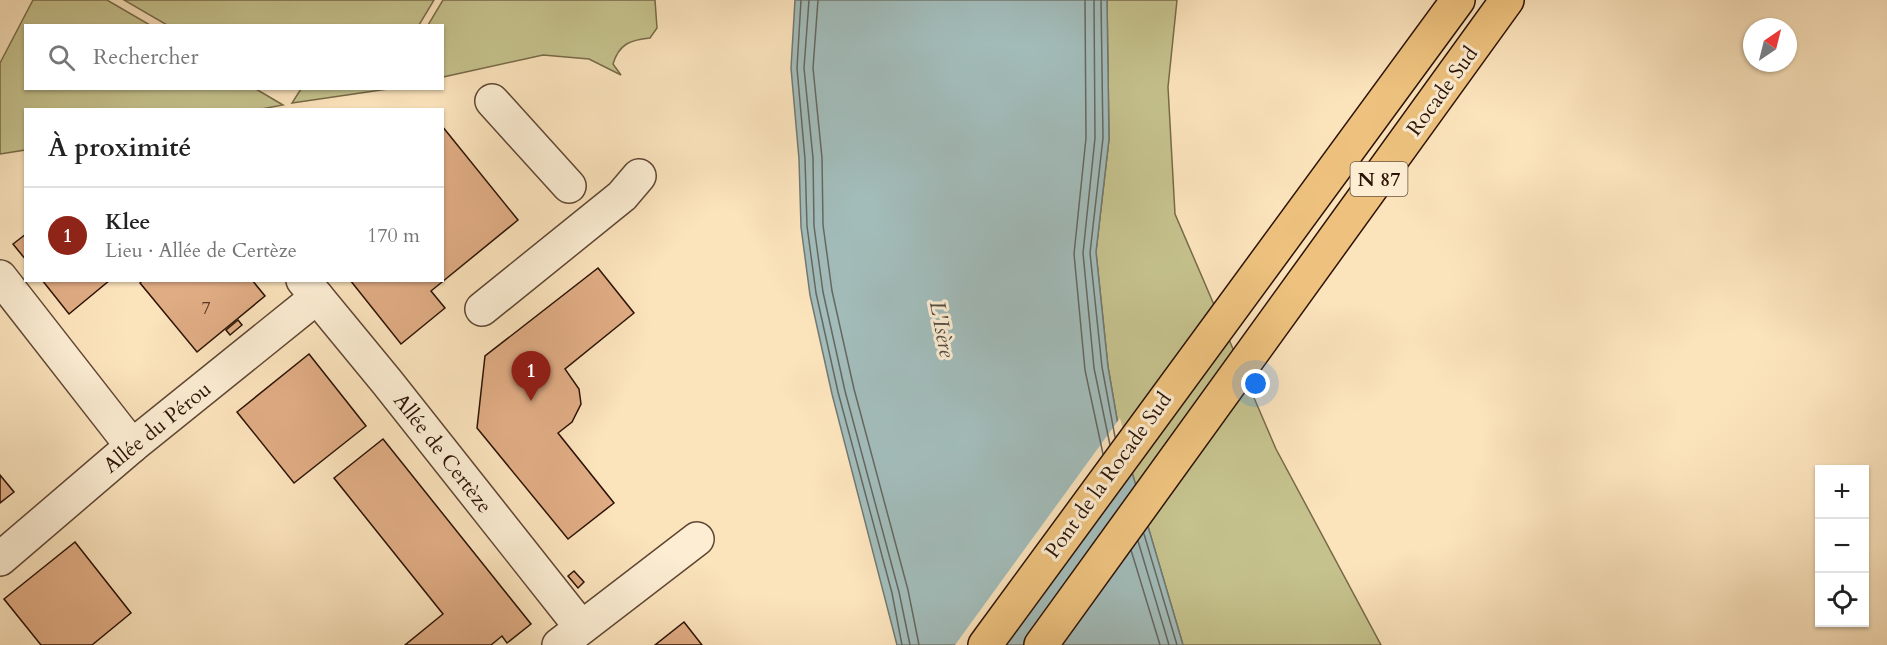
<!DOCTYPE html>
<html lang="fr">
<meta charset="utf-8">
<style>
:root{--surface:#fff;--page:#f6f6f6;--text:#222;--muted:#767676;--line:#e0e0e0;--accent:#8f2418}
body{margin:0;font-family:Cardo,serif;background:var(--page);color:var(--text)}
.controls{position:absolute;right:18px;bottom:18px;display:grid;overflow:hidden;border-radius:0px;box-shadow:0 2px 4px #0004}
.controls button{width:54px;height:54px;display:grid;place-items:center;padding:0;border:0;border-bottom:2px solid var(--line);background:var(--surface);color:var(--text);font:30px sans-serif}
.compass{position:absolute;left:1743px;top:18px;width:54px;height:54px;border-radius:50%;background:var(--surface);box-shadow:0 2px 4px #0004;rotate:35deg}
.you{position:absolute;left:1256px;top:384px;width:21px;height:21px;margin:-15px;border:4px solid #fff;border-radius:50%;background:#1a73e8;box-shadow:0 0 0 9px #1a73e833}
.badge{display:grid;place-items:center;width:39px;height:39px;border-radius:50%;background:var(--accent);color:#fff;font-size:20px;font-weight:700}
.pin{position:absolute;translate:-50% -50px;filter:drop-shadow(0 2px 3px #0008)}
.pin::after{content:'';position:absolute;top:32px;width:21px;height:18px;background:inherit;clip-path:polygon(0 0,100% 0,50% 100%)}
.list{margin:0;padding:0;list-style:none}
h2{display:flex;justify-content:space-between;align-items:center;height:78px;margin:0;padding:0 24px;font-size:26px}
h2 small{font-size:20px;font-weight:400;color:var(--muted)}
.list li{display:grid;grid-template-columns:39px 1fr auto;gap:18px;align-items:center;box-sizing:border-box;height:96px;padding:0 24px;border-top:2px solid var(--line)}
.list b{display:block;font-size:22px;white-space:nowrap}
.list p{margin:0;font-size:20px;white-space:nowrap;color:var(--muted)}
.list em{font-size:20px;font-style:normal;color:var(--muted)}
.icon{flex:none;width:33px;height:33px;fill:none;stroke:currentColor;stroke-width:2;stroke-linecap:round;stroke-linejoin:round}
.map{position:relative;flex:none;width:1887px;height:645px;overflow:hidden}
.search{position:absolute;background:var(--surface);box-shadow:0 2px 4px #0004;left:24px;top:24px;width:420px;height:66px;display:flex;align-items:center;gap:15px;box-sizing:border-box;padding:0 21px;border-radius:0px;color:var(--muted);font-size:22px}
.panel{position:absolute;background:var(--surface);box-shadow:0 2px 4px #0004;left:24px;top:108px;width:420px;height:174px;border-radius:0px}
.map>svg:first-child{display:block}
.green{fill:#c5c28d;stroke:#786a49;stroke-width:1.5}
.water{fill:#a2bcba;stroke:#727872;stroke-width:1.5}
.pier{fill:#fbe3bc}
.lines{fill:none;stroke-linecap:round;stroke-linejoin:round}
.shore{stroke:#666760;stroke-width:1.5}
.building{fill:#e0ac84;stroke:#2b1205;stroke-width:1.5}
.minor-casing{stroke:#5f4633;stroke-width:36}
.highway-casing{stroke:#2b1205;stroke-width:36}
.minor{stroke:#fcedd3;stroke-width:33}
.highway{stroke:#eec27e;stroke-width:33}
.labels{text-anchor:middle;stroke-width:6;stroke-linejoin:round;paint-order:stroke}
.number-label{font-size:18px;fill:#583825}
.shield{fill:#fcedd3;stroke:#6a5443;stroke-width:1.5}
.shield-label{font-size:20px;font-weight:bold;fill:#2b1205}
.street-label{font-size:21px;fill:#2b1205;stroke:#fcedd3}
.water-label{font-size:22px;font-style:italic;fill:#554e44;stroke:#fcedd3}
</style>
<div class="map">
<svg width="1887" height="645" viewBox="0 0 1887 645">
<rect width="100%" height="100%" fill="#fbe3bc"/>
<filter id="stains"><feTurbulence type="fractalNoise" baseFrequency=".00333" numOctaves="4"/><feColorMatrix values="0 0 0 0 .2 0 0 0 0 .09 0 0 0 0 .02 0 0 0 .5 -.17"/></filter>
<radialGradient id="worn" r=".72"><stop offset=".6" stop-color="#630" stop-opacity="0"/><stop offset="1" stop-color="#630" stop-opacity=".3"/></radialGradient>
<g class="green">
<path d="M33,0H107L150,25L26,26V88L256,89L283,105L256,110H26L25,150L0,154V63Z"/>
<path d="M124,0H434L419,25H167Z"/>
<path d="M443,0H655L657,28L650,38C630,40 619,44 613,64L621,75L589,59L543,55L443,77L442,26L428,25Z"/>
<path d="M1107,0H1177L1168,87L1175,214L1276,449L1381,645H1183L1118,425L1108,367L1096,252L1109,139Z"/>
<path d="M301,89V88L388,89L292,103Z"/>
</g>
<path class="water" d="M795,0H1107L1109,139L1096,252L1108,367L1118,425L1183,645H897L832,394L810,295L801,227L799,159L791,68Z"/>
<path class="pier" d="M1120,418L1134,468L1006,645H955Z"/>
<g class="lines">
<g class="shore">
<path d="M801,0L797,68L805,159L807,226L816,293L838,392L892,593L902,645"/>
<path d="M809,0L804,68L813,158L814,226L823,292L845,391L899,592L910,645"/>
<path d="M818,0L813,68L822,158L823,225L832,291L854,389L908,590L919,645"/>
<path d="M1085,0L1086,138L1074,254L1085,370L1103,454"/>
<path d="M1094,0L1095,138L1083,253L1094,368L1110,445"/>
<path d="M1101,0L1103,138L1090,253L1102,367L1115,437"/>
<path d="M1144,534L1177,645"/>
<path d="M1138,541L1169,645"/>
<path d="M1131,550L1160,645"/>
</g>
</g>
<g class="building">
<path d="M442,126L518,220L431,291L445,308L401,344L350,280H442Z"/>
<path d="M26,234V260L13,244Z"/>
<path d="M598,268L634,313L565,369L579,389L581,404L572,422L558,433L614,503L568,539L477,428L485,356Z"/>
<path d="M42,280H110L69,314Z"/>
<path d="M143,280H252L265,296L197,352L140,283Z"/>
<path d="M238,320L242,325L230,335L226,330Z"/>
<path d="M309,354L366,426L294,483L237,412Z"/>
<path d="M383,439L531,624L507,643L502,636L491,645H405L443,614L334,478Z"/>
<path d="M0,475L14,492L0,503Z"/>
<path d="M75,542L131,613L92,645H41L4,599Z"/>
<path d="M574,571L584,582L578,588L568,576Z"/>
<path d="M684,622L702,645H655Z"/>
</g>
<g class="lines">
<g class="minor-casing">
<g id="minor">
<path d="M492,101L569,186"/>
<path d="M0,277L132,446"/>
<path d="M303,280L387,382L581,627"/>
<path d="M482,309L622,196L639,176"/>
<path d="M0,559L132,446L317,297"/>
<path d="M559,645L697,539"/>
</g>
</g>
<g class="highway-casing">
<g id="highway">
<path d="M985,645L1458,0"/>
<path d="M1041,645L1507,0"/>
</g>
</g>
<use href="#minor" class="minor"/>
<use href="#highway" class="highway"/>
</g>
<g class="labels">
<g class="number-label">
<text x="206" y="314">7</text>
</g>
<rect class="shield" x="1350.5" y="162" width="57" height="34" rx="4.5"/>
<g class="shield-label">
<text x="1379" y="186">N 87</text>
</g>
<g class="street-label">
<text transform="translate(1442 91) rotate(-54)" y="7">Rocade Sud</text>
<text transform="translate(157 427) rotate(-39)" y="7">Allée du Pérou</text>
<text transform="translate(443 453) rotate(52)" y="7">Allée de Certèze</text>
<text transform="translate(1108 475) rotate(-54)" y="7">Pont de la Rocade Sud</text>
</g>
<g class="water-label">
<text transform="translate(943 329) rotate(79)" y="8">L'Isère</text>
</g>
</g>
<rect width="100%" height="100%" filter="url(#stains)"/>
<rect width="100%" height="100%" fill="url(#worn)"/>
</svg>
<div class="controls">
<button>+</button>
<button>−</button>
<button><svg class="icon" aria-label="locate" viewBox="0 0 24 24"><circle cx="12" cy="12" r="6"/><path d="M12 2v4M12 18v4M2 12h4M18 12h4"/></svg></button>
</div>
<svg class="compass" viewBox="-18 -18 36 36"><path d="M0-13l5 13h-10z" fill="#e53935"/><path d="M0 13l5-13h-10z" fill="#767676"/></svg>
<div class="you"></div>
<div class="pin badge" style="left:531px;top:401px">1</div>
<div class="search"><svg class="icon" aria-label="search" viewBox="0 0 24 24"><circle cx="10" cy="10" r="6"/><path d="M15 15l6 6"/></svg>Rechercher</div>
<section class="panel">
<h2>À proximité<small></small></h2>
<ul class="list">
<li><span class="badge">1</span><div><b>Klee</b><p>Lieu · Allée de Certèze</p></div><em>170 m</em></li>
</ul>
</section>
</div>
